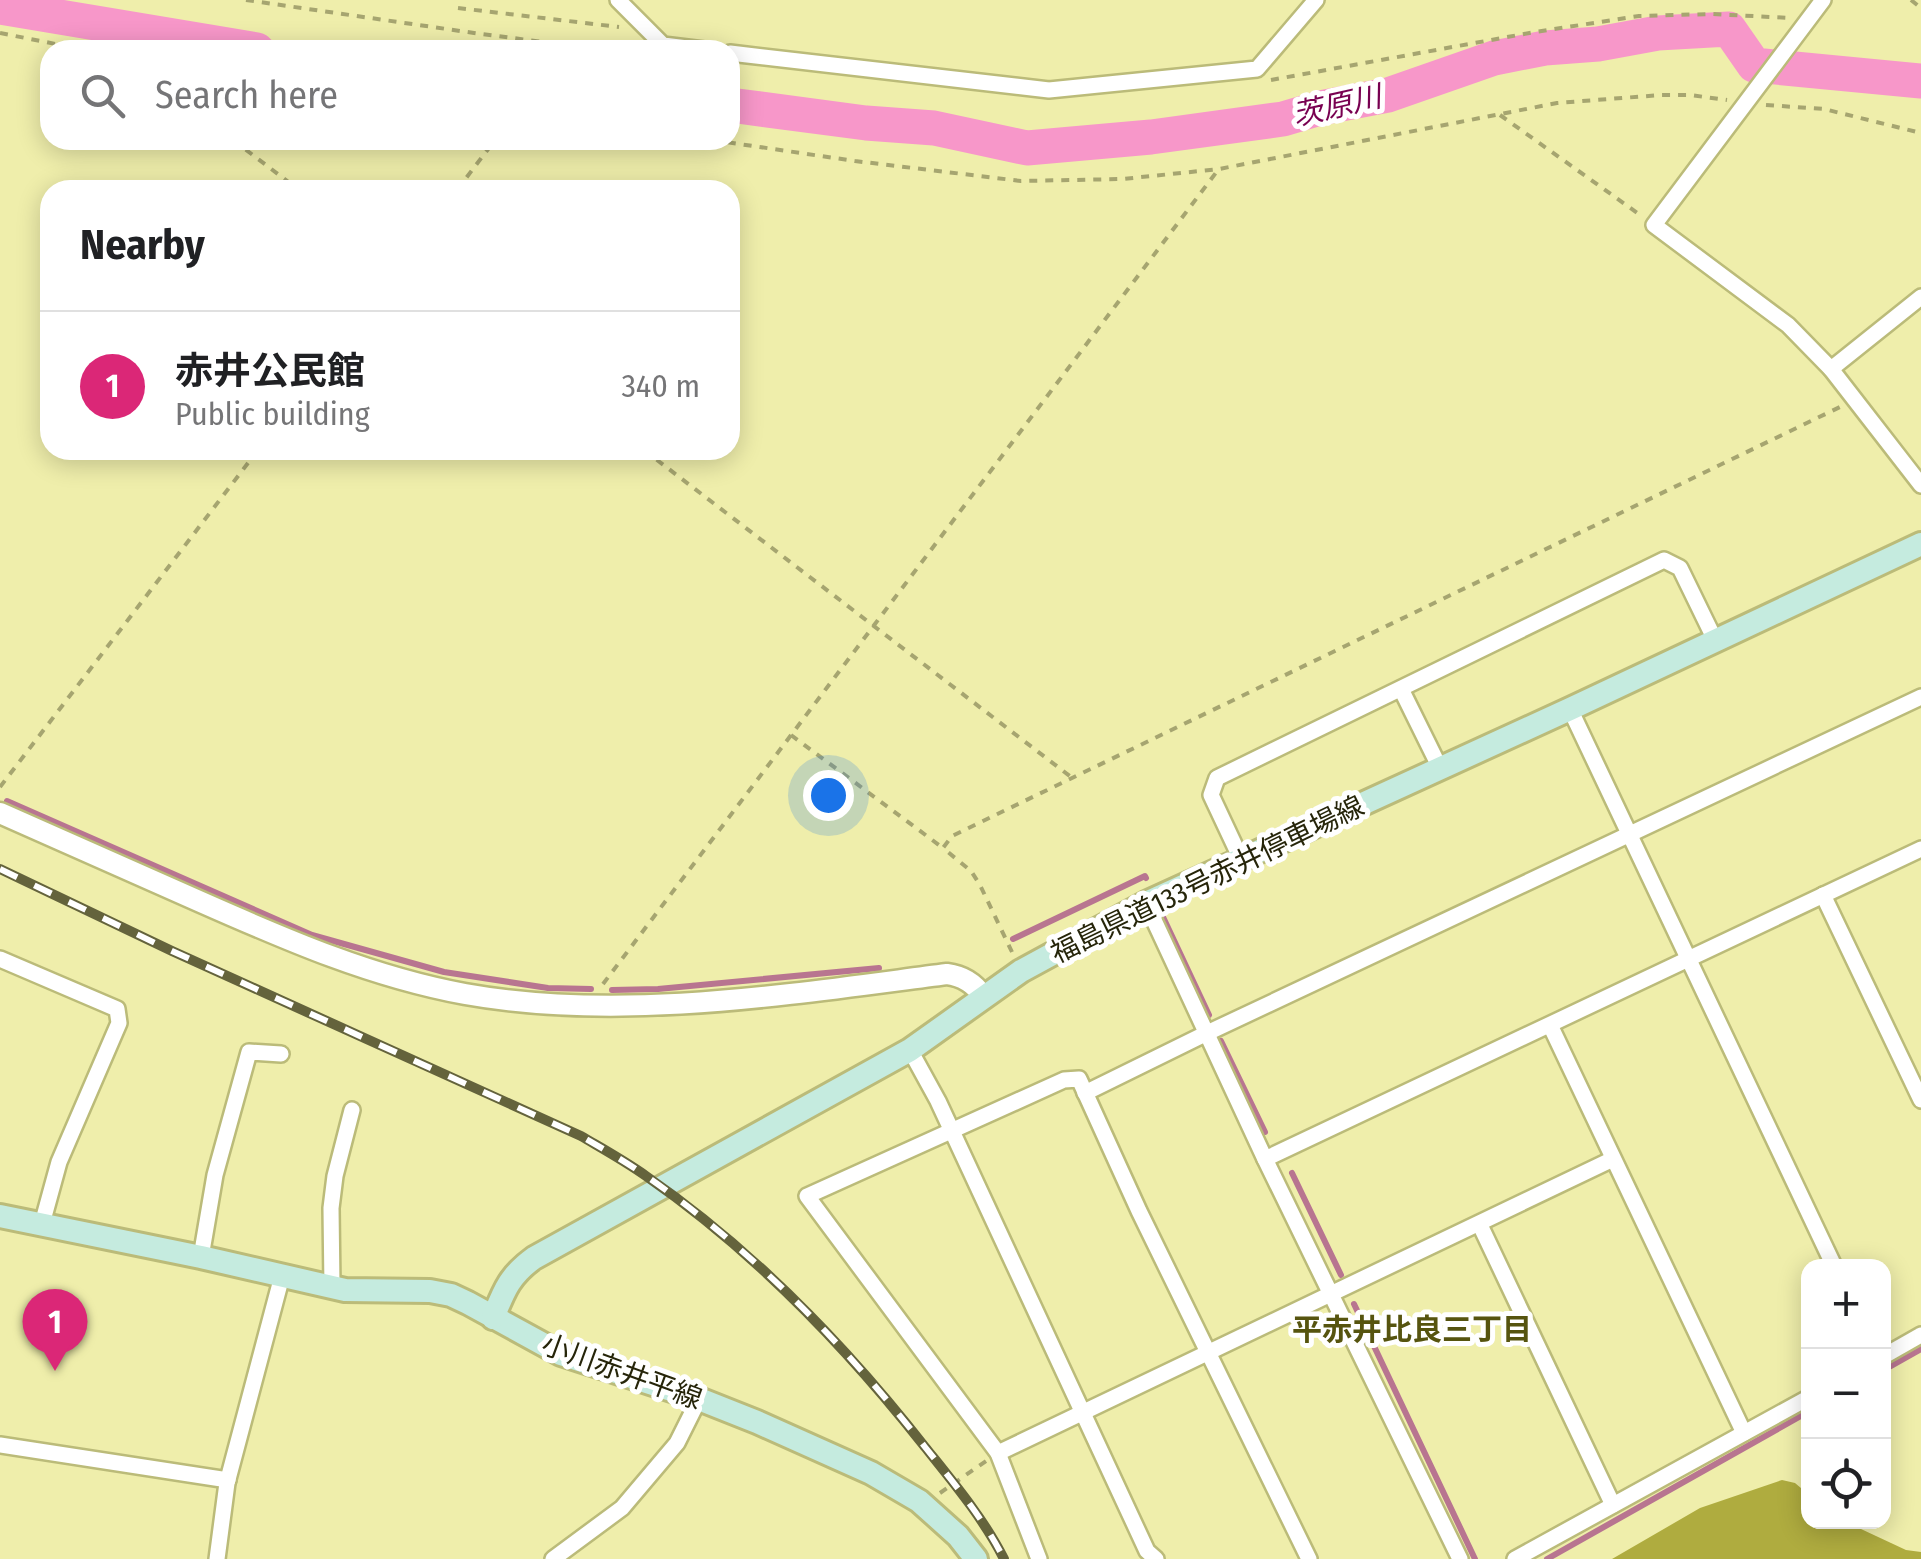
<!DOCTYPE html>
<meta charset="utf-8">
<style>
:root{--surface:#fff;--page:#f2f2f2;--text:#202124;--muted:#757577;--line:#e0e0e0;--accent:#db2777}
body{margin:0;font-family:"Fira Sans Condensed","Noto Sans JP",sans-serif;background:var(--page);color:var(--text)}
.controls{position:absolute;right:30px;bottom:30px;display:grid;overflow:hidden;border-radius:20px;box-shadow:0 5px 25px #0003}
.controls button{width:90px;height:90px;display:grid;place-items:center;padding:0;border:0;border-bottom:2px solid var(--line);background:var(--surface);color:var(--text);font:50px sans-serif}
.you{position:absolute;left:828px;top:795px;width:35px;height:35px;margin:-25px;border:8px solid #fff;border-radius:50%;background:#1a73e8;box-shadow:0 0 0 15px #1a73e833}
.badge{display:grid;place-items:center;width:65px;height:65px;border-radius:50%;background:var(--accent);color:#fff;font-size:32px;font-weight:700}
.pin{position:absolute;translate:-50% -82px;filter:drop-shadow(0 2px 5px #0008)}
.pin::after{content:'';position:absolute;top:52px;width:35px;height:30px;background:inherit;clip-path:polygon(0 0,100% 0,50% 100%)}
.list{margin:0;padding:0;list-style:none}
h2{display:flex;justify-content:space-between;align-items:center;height:130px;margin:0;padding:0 40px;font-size:42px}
h2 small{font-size:32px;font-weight:400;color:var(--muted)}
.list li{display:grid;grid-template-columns:65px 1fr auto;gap:30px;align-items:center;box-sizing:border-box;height:150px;padding:0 40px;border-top:2px solid var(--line)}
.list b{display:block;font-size:38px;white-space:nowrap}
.list p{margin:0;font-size:32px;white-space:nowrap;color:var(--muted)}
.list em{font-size:32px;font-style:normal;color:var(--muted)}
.icon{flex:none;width:55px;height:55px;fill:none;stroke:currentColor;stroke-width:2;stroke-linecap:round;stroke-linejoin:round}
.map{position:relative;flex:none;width:1921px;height:1559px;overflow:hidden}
.search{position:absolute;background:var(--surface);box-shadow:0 5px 25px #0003;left:40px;top:40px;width:700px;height:110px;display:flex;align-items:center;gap:25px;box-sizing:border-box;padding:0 35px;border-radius:30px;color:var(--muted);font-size:38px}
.panel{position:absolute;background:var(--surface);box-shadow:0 5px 25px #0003;left:40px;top:180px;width:700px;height:280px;border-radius:30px}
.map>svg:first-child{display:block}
.forest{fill:#afac3f}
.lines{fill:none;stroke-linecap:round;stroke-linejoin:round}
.stream{stroke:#b87590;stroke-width:6}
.river{stroke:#f797c9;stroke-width:35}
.minor-casing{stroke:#bbbb79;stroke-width:20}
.tertiary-casing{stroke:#bbbb79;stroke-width:25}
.secondary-casing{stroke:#bbbb79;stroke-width:28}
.path{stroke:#a6a570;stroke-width:4;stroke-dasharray:8 8;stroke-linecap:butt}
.minor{stroke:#fff;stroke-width:15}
.tertiary{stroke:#fff;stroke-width:20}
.secondary{stroke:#c5ebdf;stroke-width:22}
.rail-casing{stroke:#64633c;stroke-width:10}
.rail{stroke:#fff;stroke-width:6;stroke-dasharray:19;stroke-linecap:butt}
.labels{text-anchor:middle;stroke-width:10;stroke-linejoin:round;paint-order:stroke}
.street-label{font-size:28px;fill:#26250a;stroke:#fff}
.water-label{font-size:30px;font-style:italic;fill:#780051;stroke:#fff}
.neighbourhood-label{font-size:30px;font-weight:bold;fill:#56540f;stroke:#fff}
</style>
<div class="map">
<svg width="1921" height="1559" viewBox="0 0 1921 1559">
<rect width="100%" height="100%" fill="#efeeab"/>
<path class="forest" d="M1782,1480L1795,1483L1808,1494V1522H1846L1906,1550L1921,1552V1559H1612L1700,1508Z"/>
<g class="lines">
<g class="stream">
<path d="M7,801L312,935L444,972L548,988L591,989"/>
<path d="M1163,917L1209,1015"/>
<path d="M1013,939L1145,876L1146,878"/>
<path d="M612,990L658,989L879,968"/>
<path d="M1221,1041L1265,1132"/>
<path d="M1292,1173L1341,1275"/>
<path d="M1354,1304L1475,1559"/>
<path d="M1884,1370L1921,1349"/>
<path d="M1547,1559L1808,1412"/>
</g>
<g class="river">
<path d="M0,7L257,50"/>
<path d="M730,105L866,123L934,128L1027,148L1151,137L1283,119L1320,108L1388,95L1494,58L1545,48L1598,44L1658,33L1729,29L1754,65L1921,81"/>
</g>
<g class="minor-casing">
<g id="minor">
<path d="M618,0L663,45L704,50"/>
<path d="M1823,0L1654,225L1788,325L1831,369L1921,485"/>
<path d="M730,53L1049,90L1257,69L1316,0"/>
<path d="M1831,369L1921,297"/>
<path d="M1401,689L1440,768"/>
<path d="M1570,709L1834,1266"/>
<path d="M1241,859L1211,795L1217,778L1664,560L1680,568L1715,640"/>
<path d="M1823,895L1921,1100"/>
<path d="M1146,903L1265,1159L1460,1559"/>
<path d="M0,959L117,1009L119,1023L59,1162L42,1224"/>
<path d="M1550,1025L1744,1433"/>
<path d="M910,1050L938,1101L1147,1551L1156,1559"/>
<path d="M1085,1093L1205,1034L1921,697"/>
<path d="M1265,1159L1921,849"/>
<path d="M1480,1225L1613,1505"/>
<path d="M201,1257L215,1175L249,1052L281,1054"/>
<path d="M332,1287L331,1208L335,1176L352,1110"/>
<path d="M1884,1356L1921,1335"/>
<path d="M0,1445L228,1480"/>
<path d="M998,1453L1613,1159"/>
<path d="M217,1559L227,1483L282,1276"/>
<path d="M553,1559L622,1508L677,1443L699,1399"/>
<path d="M1039,1559L998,1453L807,1196L1064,1080L1079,1079L1139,1211L1309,1559"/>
<path d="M1515,1559L1808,1398"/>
</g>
</g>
<g class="tertiary-casing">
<path id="tertiary" d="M0,813C67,843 134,873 201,902C287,940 372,977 465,994C621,1022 791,994 947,974C963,976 974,983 983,996"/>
</g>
<g class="secondary-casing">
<g id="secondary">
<path d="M0,1216L201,1257L345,1290L430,1291L451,1295L468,1303L561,1354L699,1399L757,1422L871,1473L919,1501L958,1536L976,1559"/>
<path d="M493,1318C504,1291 509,1276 534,1258L910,1050L1021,971L1146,903L1570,709L1921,544"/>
</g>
</g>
<g class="path">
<path d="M246,0L481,34L607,50"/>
<path d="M1911,0L1921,8"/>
<path d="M458,8L619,27"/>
<path d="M0,33L86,50"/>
<path d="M1271,80L1535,32L1639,16L1711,14L1791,18"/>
<path d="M1766,105L1824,109L1921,133"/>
<path d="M1500,115L1643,217"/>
<path d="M233,140L299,190"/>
<path d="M712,140L855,161L1021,181L1123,179L1219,169L1557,103L1661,95H1690L1727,100"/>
<path d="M457,190L495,140"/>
<path d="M644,450L1071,777"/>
<path d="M791,735L943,848"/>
<path d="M0,787L258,450"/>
<path d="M1012,952L980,885L971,871L943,848L952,836L1842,406"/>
<path d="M603,984L1218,170"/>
<path d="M940,1493L986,1461"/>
</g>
<use href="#minor" class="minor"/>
<use href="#tertiary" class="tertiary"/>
<use href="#secondary" class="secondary"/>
<g class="rail-casing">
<path id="rail" d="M0,869L172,951L581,1136C603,1149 625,1161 646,1176C753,1250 845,1345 925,1447C953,1482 984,1519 1004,1559"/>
</g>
<use href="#rail" class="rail"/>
</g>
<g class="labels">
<g class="street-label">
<text transform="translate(1207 879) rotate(-26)" y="10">福島県道133号赤井停車場線</text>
<text transform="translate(622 1371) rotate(20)" y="10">小川赤井平線</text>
</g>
<g class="water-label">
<text transform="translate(1337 106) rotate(-13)" y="10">茨原川</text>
</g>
<g class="neighbourhood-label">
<text x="1412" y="1340">平赤井比良三丁目</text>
</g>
</g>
</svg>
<div class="controls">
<button>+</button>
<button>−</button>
<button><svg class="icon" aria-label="locate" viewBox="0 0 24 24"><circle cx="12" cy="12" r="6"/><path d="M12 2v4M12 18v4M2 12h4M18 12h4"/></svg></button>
</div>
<div class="you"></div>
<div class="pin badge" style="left:55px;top:1371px">1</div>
<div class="search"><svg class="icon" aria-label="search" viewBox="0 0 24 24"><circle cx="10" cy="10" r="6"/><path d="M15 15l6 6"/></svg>Search here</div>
<section class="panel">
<h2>Nearby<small></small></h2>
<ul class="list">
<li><span class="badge">1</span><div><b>赤井公民館</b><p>Public building</p></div><em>340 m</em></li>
</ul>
</section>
</div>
